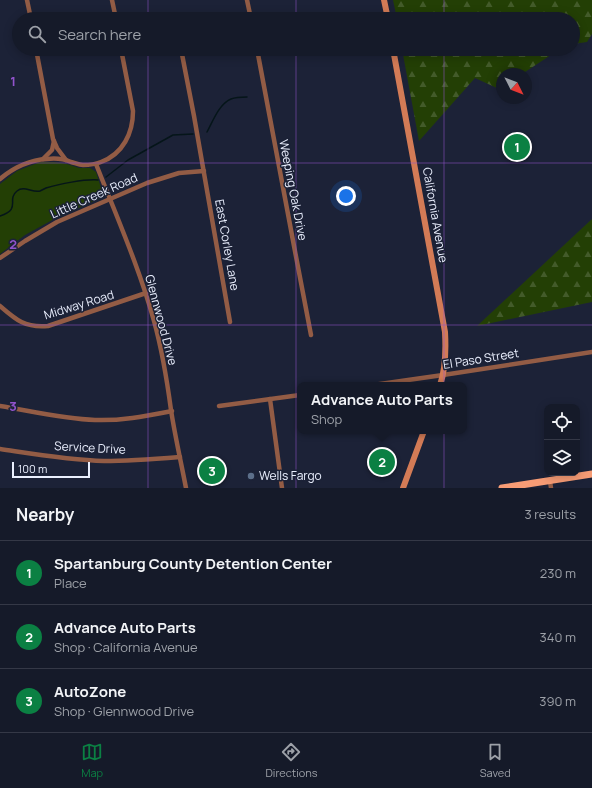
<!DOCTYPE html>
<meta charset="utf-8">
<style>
:root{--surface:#151a29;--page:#1e2331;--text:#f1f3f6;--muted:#9da1a8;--line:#343846;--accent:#0b8043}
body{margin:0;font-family:Manrope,sans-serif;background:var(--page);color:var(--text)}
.controls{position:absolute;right:12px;bottom:12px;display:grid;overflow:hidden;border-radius:8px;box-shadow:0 2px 10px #0003}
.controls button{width:36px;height:36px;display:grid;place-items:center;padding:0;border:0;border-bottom:1px solid var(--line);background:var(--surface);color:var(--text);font:20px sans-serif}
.compass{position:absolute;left:496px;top:68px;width:36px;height:36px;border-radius:50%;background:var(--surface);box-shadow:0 2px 10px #0003;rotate:132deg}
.scale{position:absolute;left:12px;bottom:10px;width:78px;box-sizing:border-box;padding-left:4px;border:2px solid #eaeffe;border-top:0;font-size:11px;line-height:14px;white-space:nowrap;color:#eaeffe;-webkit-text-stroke:3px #1c2237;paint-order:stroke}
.you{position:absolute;left:346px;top:196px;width:14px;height:14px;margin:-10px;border:3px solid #fff;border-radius:50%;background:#1a73e8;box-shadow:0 0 0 6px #1a73e833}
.badge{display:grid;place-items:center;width:26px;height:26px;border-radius:50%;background:var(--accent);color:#fff;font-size:13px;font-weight:700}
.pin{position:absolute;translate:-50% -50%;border:2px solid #fff;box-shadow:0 1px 4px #0006}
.popup{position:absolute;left:297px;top:382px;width:170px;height:52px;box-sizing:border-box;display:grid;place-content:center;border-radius:8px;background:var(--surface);filter:drop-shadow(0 1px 3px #0005);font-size:13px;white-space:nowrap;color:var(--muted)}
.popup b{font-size:15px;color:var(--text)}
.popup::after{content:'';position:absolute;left:50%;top:100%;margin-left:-8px;border:8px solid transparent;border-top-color:var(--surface)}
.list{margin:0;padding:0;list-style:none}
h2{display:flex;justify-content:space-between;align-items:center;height:52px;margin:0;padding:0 16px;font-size:17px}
h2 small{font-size:13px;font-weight:400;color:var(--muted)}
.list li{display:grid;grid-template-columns:26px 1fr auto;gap:12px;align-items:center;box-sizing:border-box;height:64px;padding:0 16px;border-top:1px solid var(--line)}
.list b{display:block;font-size:15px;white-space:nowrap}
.list p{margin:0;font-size:13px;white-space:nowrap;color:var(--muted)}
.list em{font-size:13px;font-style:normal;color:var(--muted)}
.icon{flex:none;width:22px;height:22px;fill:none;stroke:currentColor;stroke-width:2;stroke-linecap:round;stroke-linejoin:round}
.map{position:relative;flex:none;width:592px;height:488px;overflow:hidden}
.search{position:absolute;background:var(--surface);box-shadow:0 2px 10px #0003;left:12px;right:12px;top:12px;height:44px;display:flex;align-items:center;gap:10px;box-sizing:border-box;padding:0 14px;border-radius:22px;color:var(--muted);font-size:15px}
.sheet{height:244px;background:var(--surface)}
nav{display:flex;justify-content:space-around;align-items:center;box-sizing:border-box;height:56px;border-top:1px solid var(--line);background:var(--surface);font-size:11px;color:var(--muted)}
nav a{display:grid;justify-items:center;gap:2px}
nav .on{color:var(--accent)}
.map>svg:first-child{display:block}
.forest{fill:url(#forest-firs)}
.green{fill:#233f05}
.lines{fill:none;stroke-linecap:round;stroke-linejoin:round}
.stream{stroke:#051519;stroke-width:1.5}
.street{stroke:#935c45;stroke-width:4.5}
.secondary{stroke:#d37b56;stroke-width:6}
.primary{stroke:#f79c75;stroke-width:7}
.grid{fill:none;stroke:#9153cc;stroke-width:1;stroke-opacity:0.55}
.service-dot{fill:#5c6f8a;stroke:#1c2237;stroke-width:1.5}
.labels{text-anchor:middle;stroke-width:3;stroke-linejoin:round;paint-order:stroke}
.street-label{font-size:12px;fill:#eaeffe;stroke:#1c2237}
.poi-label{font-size:12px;fill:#eaeffe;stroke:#1c2237;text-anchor:start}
.grid-label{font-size:13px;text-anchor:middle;font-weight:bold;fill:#9153cc;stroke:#1c2237;stroke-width:3;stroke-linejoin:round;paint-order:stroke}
</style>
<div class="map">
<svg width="592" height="488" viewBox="0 0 592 488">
<defs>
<pattern id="forest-firs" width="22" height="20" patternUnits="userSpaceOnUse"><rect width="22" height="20" fill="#233f05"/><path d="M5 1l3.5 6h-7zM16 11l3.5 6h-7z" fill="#435b2a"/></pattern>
</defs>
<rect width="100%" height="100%" fill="#1c2237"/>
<g class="forest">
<path d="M393,0H592V34L587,42L573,44V19H397Z"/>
<path d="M402,49H560L522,74H502V87L499,89L475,78L419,141Z"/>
<path d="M592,219V302L477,326Z"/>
</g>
<path class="green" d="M40,162H54L67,164L79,168H90L96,172L103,194L99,199L56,218L25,235L0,254V184L17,171Z"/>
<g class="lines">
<g class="stream">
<path d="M207,132C213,121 219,104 231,99C236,97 242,97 247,97"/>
<path d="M106,177L128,160L173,135L193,134"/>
<path d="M0,216C22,209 6,200 17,191C24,185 32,193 40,191C42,190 44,189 46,188C59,184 84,179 98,180"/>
</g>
<g class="street">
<path d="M27,0L31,19"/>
<path d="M112,0L116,19"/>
<path d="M247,0L251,19"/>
<path d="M36,49L53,139L57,148L66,160"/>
<path d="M181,49L194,116L230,322"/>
<path d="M257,49L294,246L311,335"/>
<path d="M43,159L52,150L54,141"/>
<path d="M96,164C116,215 139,267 154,321C162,350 167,380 171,410C175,436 181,462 186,488"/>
<path d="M0,179C13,168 30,160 47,159C55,158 64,159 71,162C75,163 79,165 83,165C89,165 96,164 101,162C123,154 133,133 133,111L121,49"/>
<path d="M0,258L25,241L57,222L147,183L179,173L204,171"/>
<path d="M0,306C16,320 25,328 48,326L146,293"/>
<path d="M373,385L443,375L592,352"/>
<path d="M270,399L282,488"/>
<path d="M0,406C31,411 63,419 95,420C121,421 146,416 172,411"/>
<path d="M219,406L300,395"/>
<path d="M0,449C34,454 69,460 104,461C129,461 155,459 180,457"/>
<path d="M550,481L551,488"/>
</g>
<g class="secondary">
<path d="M384,0L388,19"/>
<path d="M393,49L445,332C446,350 446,368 440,385"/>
<path d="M403,488L424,431"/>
</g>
<path class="primary" d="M502,488L592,474"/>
</g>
<path class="grid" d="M148,0V19M296,0V19M444,0V19M148,49V488M296,49V488M444,49V488M0,163H592M0,325H592"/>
<circle class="service-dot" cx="251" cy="476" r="4"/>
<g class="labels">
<g class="street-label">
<text transform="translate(293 190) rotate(79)" y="4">Weeping Oak Drive</text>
<text transform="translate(94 196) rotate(-24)" y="4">Little Creek Road</text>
<text transform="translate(435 215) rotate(80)" y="4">California Avenue</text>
<text transform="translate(227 245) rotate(80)" y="4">East Corley Lane</text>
<text transform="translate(79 305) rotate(-17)" y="4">Midway Road</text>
<text transform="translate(161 320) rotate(75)" y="4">Glennwood Drive</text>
<text transform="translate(481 359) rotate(-9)" y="4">El Paso Street</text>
<text transform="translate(90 448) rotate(3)" y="4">Service Drive</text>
</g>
<g class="poi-label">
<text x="259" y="480">Wells Fargo</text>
</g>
</g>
<g class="grid-label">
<text x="13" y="86">1</text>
<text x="13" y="249">2</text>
<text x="13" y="411">3</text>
</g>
</svg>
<div class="controls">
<button><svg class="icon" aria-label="locate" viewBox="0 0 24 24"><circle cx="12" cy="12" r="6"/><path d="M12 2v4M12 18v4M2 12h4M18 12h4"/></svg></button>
<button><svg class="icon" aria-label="layers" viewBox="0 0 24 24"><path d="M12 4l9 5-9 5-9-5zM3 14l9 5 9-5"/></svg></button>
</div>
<svg class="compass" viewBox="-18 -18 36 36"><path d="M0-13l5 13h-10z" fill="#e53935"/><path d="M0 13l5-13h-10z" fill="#9da1a8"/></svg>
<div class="scale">100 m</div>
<div class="you"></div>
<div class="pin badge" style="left:517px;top:147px">1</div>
<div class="pin badge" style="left:382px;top:462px">2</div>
<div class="popup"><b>Advance Auto Parts</b>Shop</div>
<div class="pin badge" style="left:212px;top:471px">3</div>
<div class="search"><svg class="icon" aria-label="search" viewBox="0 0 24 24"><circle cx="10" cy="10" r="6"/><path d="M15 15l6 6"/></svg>Search here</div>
</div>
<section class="sheet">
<h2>Nearby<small>3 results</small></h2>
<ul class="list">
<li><span class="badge">1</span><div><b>Spartanburg County Detention Center</b><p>Place</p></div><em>230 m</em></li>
<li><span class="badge">2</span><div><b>Advance Auto Parts</b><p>Shop · California Avenue</p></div><em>340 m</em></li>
<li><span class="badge">3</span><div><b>AutoZone</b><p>Shop · Glennwood Drive</p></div><em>390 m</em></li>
</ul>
</section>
<nav>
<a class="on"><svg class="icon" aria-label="map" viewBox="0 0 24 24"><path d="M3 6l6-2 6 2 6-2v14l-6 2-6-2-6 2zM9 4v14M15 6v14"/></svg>Map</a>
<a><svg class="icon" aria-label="directions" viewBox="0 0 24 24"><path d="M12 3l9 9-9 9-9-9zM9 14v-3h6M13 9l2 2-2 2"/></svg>Directions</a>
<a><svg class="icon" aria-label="saved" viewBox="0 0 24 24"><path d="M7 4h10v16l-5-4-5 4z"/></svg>Saved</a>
</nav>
